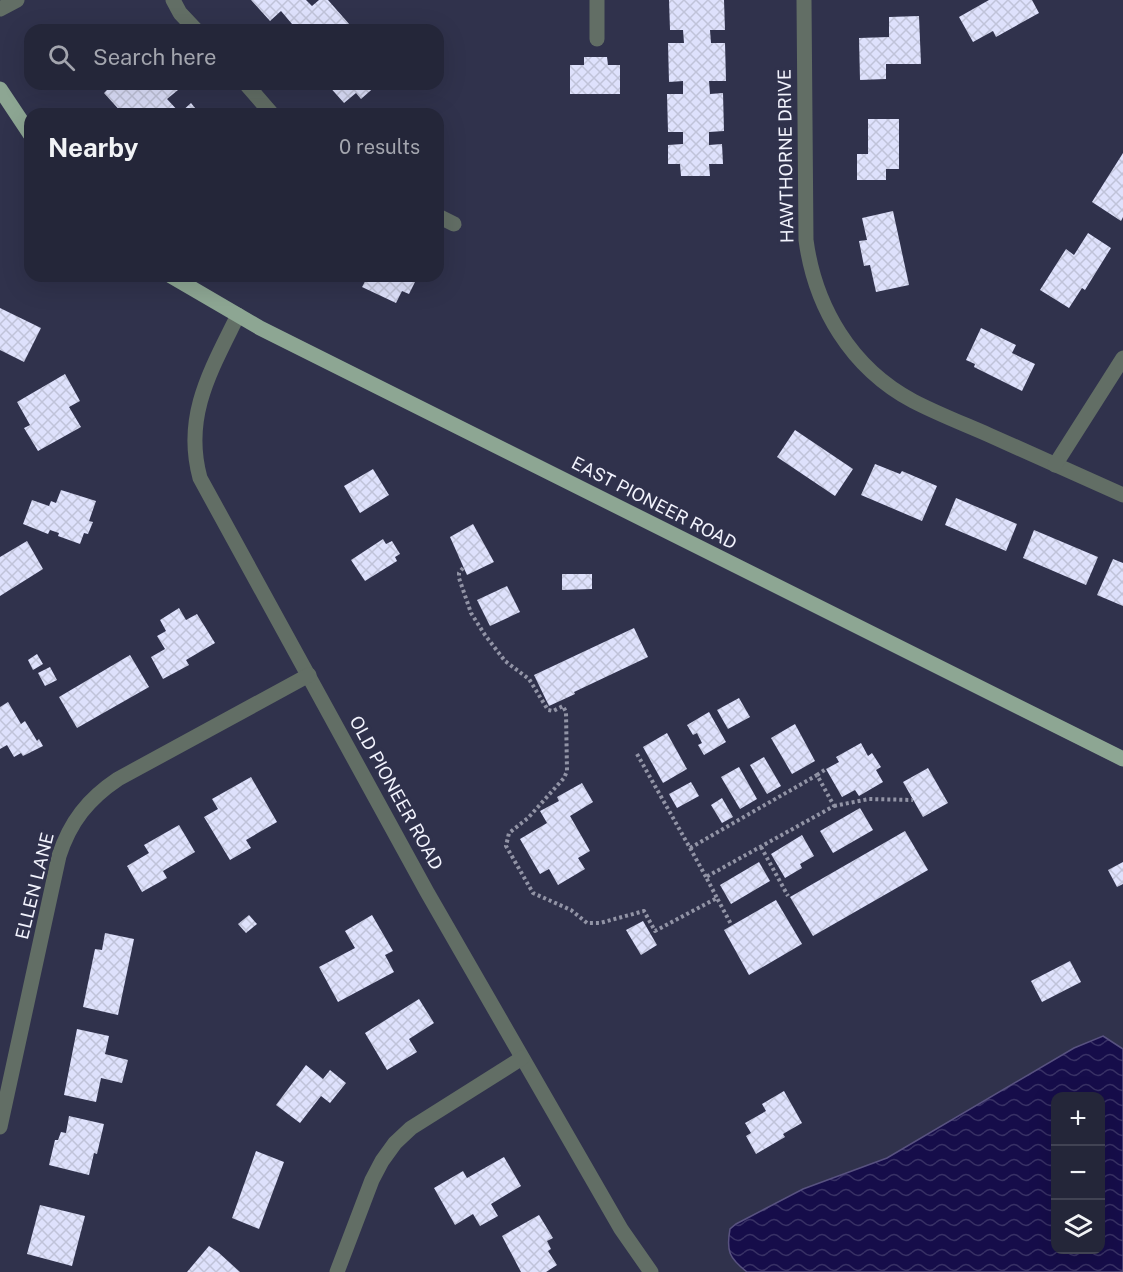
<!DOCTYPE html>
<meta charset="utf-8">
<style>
:root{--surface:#242639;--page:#303244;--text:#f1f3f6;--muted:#a3a5ae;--line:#414353}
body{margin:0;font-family:"Public Sans",sans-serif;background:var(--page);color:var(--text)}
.controls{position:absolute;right:18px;bottom:18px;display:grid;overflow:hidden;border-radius:12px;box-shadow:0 6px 24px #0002}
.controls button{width:54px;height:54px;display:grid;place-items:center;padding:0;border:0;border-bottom:2px solid var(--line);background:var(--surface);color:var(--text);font:30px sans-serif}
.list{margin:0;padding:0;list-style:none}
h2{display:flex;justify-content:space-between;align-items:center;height:78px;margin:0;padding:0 24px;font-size:26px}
h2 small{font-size:20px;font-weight:400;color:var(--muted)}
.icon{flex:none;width:33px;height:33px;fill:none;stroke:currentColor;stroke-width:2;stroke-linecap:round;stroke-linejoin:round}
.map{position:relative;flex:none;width:1123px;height:1272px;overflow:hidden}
.search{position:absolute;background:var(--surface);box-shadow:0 6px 24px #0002;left:24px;top:24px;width:420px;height:66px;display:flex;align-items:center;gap:15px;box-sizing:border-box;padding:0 21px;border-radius:18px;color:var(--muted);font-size:22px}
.panel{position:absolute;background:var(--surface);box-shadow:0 6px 24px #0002;left:24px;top:108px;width:420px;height:174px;border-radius:18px}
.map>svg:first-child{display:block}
.water{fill:url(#water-waves);stroke:#585280;stroke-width:1.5;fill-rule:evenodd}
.building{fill:url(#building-cross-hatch)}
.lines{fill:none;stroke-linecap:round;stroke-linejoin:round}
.path{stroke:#9294a6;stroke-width:4;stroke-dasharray:3 3;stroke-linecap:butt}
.minor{stroke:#626e65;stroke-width:15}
.major{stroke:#8da693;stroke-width:15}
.labels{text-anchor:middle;stroke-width:6;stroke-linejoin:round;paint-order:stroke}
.street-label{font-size:18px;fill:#f2f3fd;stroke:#30324c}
</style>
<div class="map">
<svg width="1123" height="1272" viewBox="0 0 1123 1272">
<defs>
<pattern id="water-waves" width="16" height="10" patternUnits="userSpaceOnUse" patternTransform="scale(1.5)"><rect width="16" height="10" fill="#160d4a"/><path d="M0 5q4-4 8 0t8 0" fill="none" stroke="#383165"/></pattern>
<pattern id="building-cross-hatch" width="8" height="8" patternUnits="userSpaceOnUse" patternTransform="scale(1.5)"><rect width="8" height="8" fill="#dee1fc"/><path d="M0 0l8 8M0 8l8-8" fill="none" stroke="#c0c3d9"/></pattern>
</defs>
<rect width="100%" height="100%" fill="#30324c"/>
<path class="water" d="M1103,1036L1123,1049V1272H747C729,1258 726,1251 730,1229L736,1224L803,1189L887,1158L1074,1048ZM1056,1096H1100V1250H1056Z"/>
<g class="building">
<path d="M251,0H306L312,6L319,0H328L350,25L343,30H285L292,24L281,11L270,21Z"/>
<path d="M669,0H724L725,30H710L711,43H725L726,81H709L710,94L723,93L724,131L709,132V145L722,144L723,164H709L710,176H681L680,164H668V145L683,144V132H668L667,94H683V81L669,82L668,43H684L683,30H670Z"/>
<path d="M989,0H1032L1039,13L996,37L993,31L973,42L959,17Z"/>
<path d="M919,16L921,64H886V79L860,80L859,38L889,37V17Z"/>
<path d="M584,57H607L608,65H620V94H570V65H584Z"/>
<path d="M101,84H173L178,90L167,99L180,113L191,103L200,114H123L104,93L107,90Z"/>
<path d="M327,84H378L361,99L356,93L344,103Z"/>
<path d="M868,119H899V169H886V180H857V154H868Z"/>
<path d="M1123,153V217L1121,221L1092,202Z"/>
<path d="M893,211L909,285L876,292L870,265L864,266L859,241L867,240L862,218Z"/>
<path d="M1088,233L1111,248L1085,290L1082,288L1069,308L1040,290L1066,249L1074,255Z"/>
<path d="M368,276H418L409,294L402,291L396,303L362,287Z"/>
<path d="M0,308L41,328L24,362L0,350Z"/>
<path d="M981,328L1016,345L1012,353L1035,364L1022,391L974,367L975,364L966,360Z"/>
<path d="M65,374L80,401L69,407L81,427L38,451L24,428L30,425L17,402Z"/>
<path d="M795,430L853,469L835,496L777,457Z"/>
<path d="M875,464L900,474L902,471L937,486L922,521L861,495Z"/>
<path d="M373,469L389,495L360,513L344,486Z"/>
<path d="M61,490L96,501L89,521L93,522L88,534L84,533L80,544L58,536L59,533L50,530L48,534L23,524L32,500L49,506L51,501L56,503Z"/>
<path d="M956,498L1017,524L1006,551L945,525Z"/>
<path d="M473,524L494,562L467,575L450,537Z"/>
<path d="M1034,530L1098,557L1086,585L1023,558Z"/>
<path d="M383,539L386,544L392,541L400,554L395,557L397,561L365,581L351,560Z"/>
<path d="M27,541L43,569L0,596V557Z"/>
<path d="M1113,559L1123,563V606L1097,595Z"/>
<path d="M562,574H592V589L562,590Z"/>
<path d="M507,586L520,612L490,626L477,600Z"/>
<path d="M179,608L186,620L197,614L215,643L186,660L189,665L163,679L151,657L165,649L157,636L166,631L160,620Z"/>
<path d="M634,628L648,657L574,692L575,694L549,706L534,675Z"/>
<path d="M37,654L43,664L33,670L28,660Z"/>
<path d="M130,655L149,687L77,728L59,697Z"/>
<path d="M50,667L57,680L45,686L38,673Z"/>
<path d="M739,698L750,717L728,729L717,710Z"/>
<path d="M8,702L21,724L25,721L37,741L39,739L43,746L23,756L21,753L14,757L7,745L0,749V707Z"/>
<path d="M709,712L726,742L704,755L698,745L702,743L697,733L693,735L687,725Z"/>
<path d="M795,724L815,761L792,774L771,738Z"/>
<path d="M667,733L687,769L663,783L643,747Z"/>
<path d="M861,743L868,756L872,753L881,767L876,770L883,782L859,796L855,790L842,797L826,769L839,762L836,757Z"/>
<path d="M764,757L781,786L767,794L750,765Z"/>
<path d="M739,767L757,799L740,809L721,777Z"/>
<path d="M928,768L948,803L923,817L903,782Z"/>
<path d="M251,777L277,822L246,840L251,848L230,860L204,817L218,809L212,799Z"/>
<path d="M691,782L699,796L677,808L669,794Z"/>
<path d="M582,783L593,802L570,816L590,851L578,858L585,869L558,885L549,869L540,874L520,839L547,823L540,811L559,801L557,797Z"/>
<path d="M722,798L733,817L722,823L711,805Z"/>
<path d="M860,808L873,830L833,853L820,831Z"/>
<path d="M179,825L195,852L163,871L167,878L142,892L127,866L149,853L144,845Z"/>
<path d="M905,831L928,870L813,936L790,897Z"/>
<path d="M802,835L814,856L800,864L802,868L785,878L771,854Z"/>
<path d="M759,862L770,881L731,904L720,885Z"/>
<path d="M1123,862V884L1117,887L1108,870Z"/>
<path d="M776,900L802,944L749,975L724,930Z"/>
<path d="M249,915L257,924L246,933L238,924Z"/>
<path d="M372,915L393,951L385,955L394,972L338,1002L319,967L355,948L345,931Z"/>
<path d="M643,921L657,945L641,955L626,930Z"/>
<path d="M105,933L134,939L118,1015L83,1007L95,949L102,950Z"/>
<path d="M1070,961L1081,982L1042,1002L1031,981Z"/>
<path d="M419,999L434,1023L409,1039L417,1052L387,1070L365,1033Z"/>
<path d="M77,1029L109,1036L105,1054L128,1060L122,1083L101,1078L96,1102L64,1095Z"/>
<path d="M306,1065L323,1079L330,1070L346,1083L330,1103L321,1096L300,1123L276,1105Z"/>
<path d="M784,1091L802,1123L783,1134L785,1137L756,1154L746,1136L751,1133L745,1123L766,1111L762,1104Z"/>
<path d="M69,1116L104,1124L97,1154L94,1153L89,1175L49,1165L55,1140H58L61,1132L66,1133Z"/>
<path d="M256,1151L284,1162L259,1229L232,1218Z"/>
<path d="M504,1157L521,1186L491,1204L498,1216L480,1226L473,1214L455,1225L434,1188L463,1171L467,1178Z"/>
<path d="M40,1205L85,1216L72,1266L27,1254Z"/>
<path d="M539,1215L553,1238L547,1241L551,1249L548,1251L557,1265L546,1272H521L502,1236Z"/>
<path d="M209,1246L218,1252L240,1272H187Z"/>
</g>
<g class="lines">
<g class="path">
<path d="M463,568L459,573V578L471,613L485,635L505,661L529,679L548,710L553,711L563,706L566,712L567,771L564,778L528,818L509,833L506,846L533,893L571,910L587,923H600L644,911L655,931L717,898L732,926"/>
<path d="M637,754L690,848L817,775L834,806L706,877L717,898"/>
<path d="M817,775L826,769"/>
<path d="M834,806L869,799L913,800"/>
<path d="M761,847L788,896"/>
<path d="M690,848L706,877"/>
</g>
<g class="minor">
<path d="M173,0L180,13L196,30"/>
<path d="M804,0L806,240C815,307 851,368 913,401C938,414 964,424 989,435C1033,455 1078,475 1123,495"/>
<path d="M0,9L17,0"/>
<path d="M597,39V0"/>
<path d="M246,84L272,114"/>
<path d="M438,216L454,224"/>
<path d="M238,315C211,370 183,416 200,478L427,892L621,1229L651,1272"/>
<path d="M1055,465L1123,358"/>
<path d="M0,1127L59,856C70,822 88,799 118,779L309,675"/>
<path d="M337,1272L372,1180L382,1161L395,1143L411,1128L522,1058"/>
</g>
<g class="major">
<path d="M0,89L30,134"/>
<path d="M171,276L260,328L1123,759"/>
</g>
</g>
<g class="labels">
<g class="street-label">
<text transform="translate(786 156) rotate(-91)" y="6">HAWTHORNE DRIVE</text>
<text transform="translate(654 503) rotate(27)" y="6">EAST PIONEER ROAD</text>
<text transform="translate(396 793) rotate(61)" y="6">OLD PIONEER ROAD</text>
<text transform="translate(35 886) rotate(-76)" y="6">ELLEN LANE</text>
</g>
</g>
</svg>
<div class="controls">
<button>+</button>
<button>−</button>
<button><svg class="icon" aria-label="layers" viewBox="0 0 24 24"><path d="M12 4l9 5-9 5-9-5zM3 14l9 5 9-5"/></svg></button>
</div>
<div class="search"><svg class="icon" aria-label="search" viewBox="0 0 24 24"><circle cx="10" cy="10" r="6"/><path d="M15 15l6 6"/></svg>Search here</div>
<section class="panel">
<h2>Nearby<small>0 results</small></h2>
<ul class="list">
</ul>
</section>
</div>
